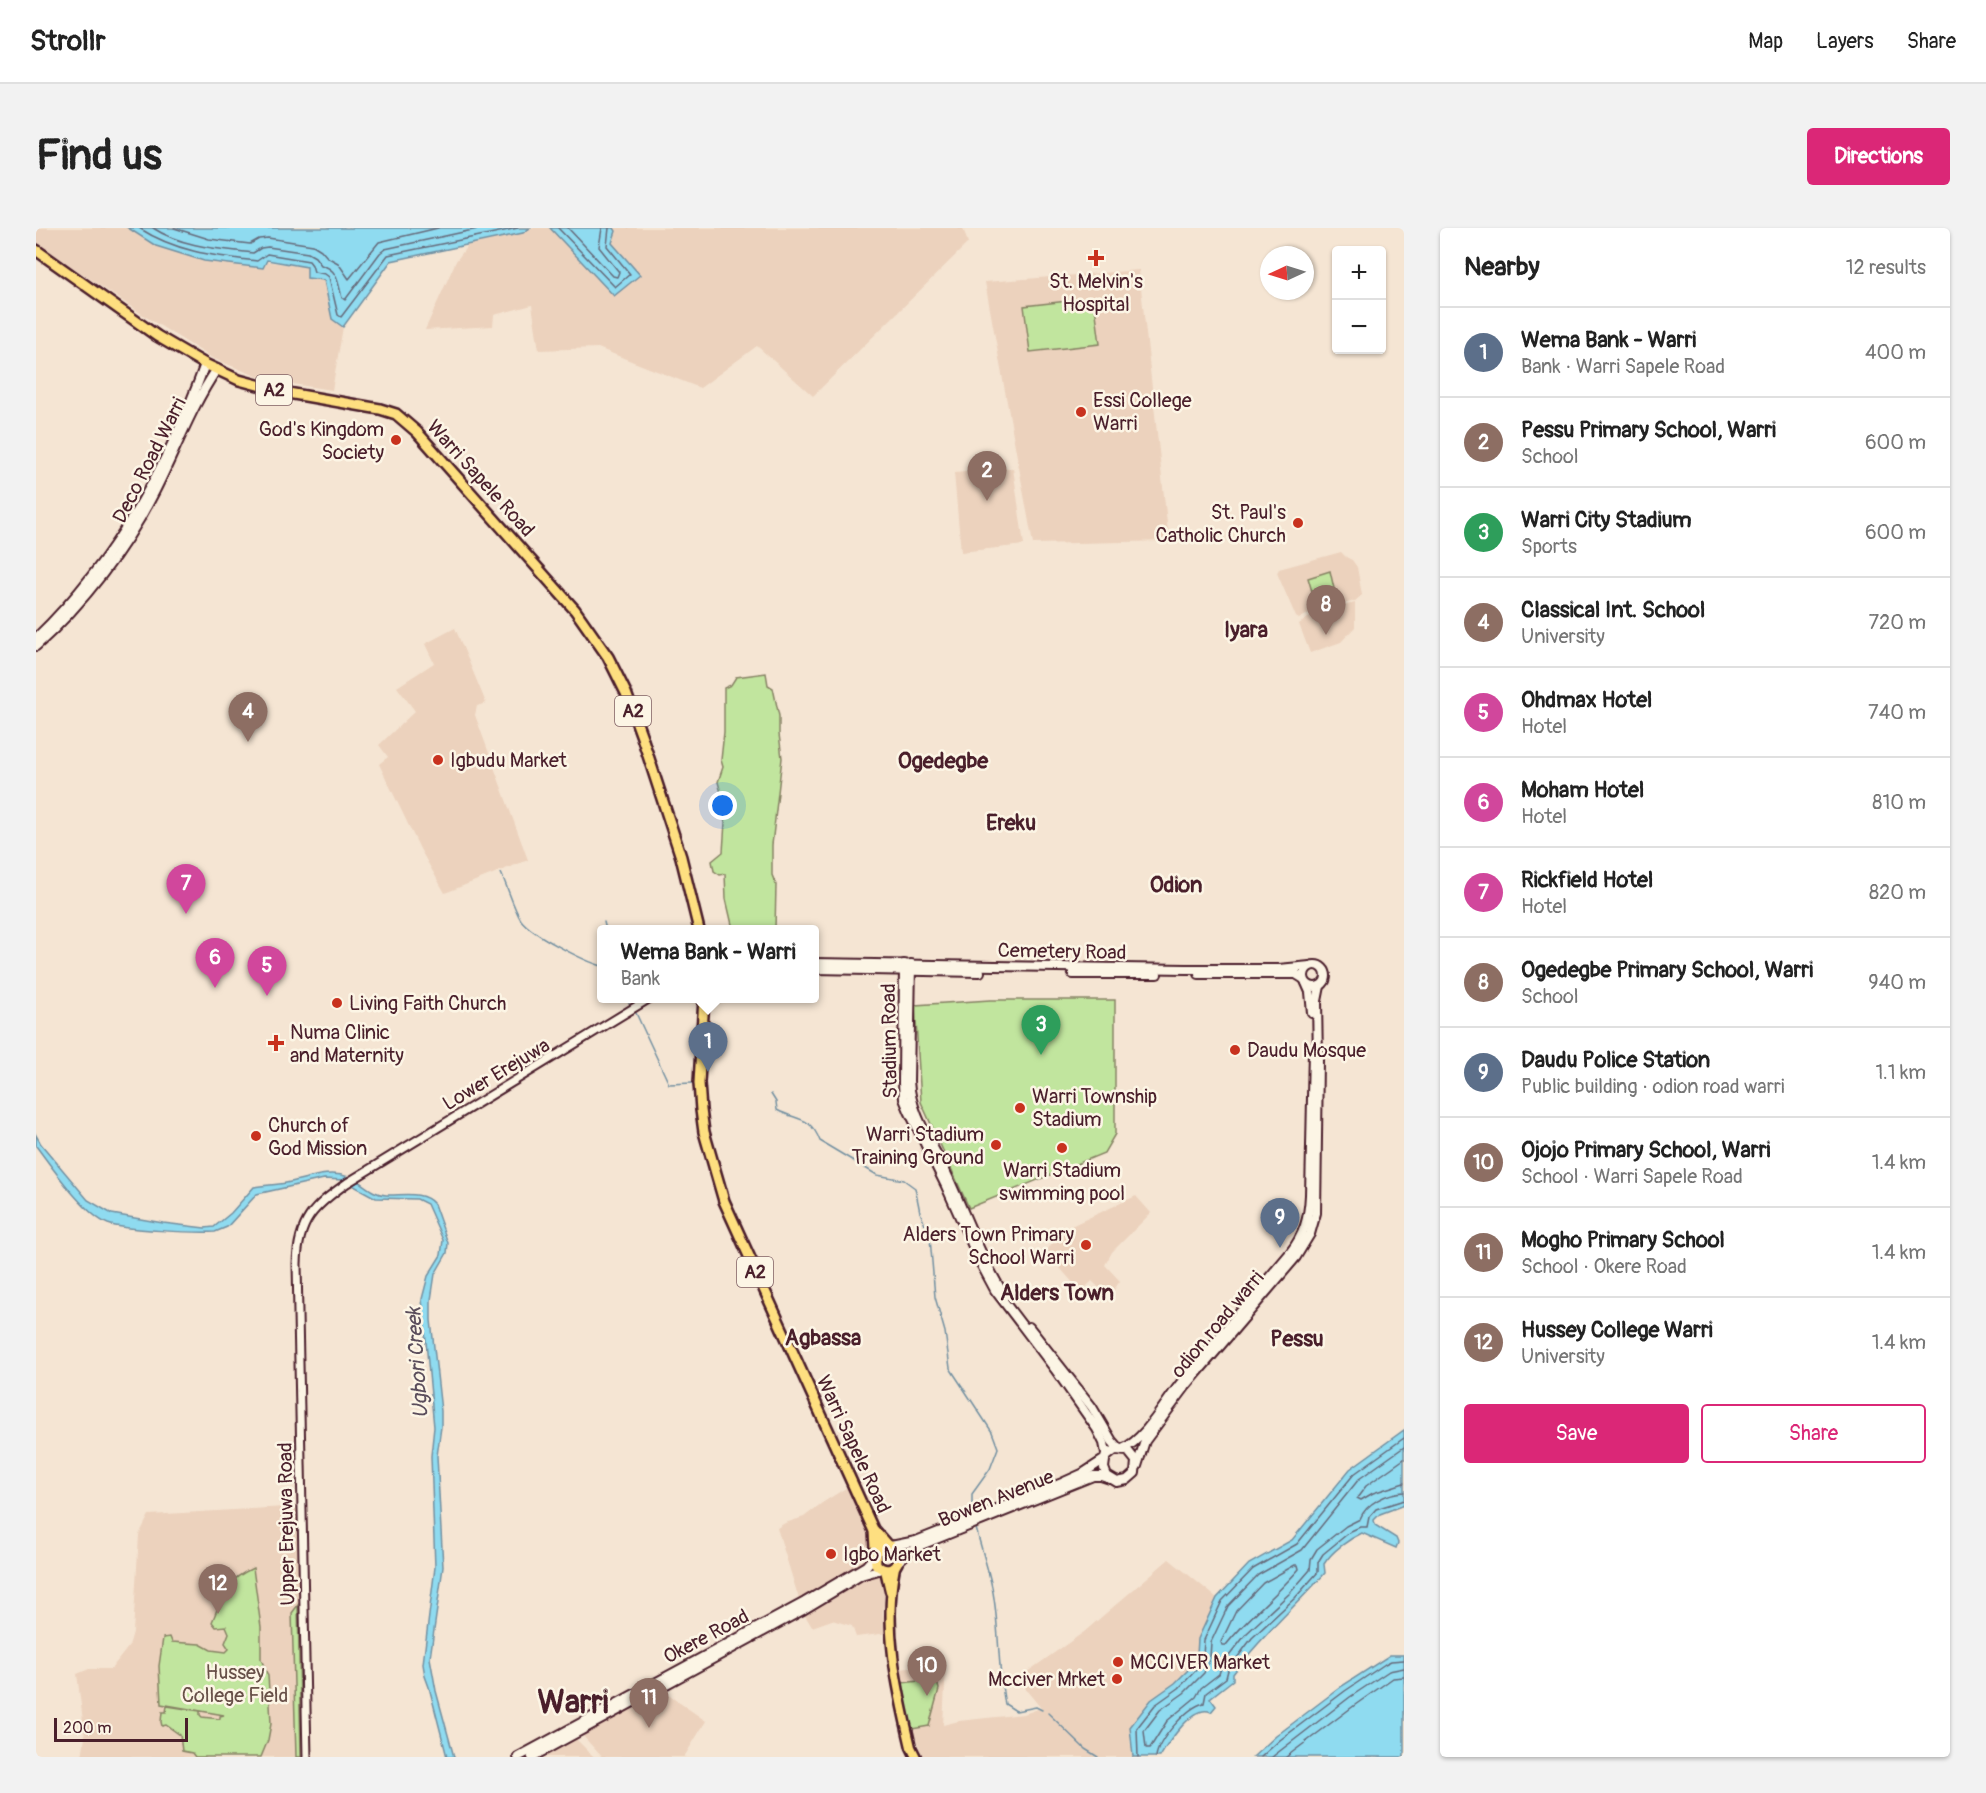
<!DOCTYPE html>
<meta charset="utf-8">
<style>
:root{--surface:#fff;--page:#f2f2f2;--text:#222;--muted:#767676;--line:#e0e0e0;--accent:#db2777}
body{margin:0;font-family:Pangolin,sans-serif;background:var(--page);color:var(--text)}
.controls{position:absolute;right:18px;top:18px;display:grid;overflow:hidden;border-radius:6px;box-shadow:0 2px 4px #0004}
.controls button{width:54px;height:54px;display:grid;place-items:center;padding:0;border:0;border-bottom:2px solid var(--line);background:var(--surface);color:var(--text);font:30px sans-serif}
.compass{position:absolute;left:1224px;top:18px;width:54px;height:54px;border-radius:50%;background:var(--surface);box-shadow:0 2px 4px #0004;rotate:266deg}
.scale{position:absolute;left:18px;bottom:15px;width:134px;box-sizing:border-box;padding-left:6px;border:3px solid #4a1f2b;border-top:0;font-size:16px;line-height:21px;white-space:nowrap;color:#4a1f2b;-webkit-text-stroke:4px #fcf5e5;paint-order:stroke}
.you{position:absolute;left:687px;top:578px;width:21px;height:21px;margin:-15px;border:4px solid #fff;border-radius:50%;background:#1a73e8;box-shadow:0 0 0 9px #1a73e833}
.badge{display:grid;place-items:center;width:39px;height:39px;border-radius:50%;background:var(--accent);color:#fff;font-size:20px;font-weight:700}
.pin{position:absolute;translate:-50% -50px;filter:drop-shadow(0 2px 3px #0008)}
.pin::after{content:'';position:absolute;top:32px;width:21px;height:18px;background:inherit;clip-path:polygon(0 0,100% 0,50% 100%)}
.popup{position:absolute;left:561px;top:697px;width:222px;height:78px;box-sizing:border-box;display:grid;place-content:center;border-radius:6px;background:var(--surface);filter:drop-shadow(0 2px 4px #0005);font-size:20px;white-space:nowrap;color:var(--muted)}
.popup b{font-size:22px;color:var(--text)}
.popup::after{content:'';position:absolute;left:50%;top:100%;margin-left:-12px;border:12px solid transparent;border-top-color:var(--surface)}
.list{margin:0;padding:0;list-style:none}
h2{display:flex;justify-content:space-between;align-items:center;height:78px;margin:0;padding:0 24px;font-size:26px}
h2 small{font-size:20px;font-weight:400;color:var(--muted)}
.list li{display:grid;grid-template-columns:39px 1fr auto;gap:18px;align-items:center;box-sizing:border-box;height:90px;padding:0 24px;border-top:2px solid var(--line)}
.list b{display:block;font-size:22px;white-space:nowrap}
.list p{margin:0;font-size:20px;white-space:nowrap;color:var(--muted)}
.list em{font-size:20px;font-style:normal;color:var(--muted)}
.actions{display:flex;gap:12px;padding:18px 24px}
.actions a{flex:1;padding:14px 0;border:2px solid var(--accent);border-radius:6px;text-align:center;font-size:21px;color:var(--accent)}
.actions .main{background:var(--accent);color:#fff}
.map{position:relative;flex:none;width:1368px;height:1529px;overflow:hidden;border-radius:6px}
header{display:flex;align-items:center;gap:36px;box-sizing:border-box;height:84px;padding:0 30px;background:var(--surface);border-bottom:2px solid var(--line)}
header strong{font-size:28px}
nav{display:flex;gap:33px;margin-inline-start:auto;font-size:21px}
.intro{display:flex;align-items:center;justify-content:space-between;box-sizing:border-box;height:144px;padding:0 36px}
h1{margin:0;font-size:42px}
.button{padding:15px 27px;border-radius:6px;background:var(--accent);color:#fff;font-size:21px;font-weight:700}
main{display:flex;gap:36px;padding:0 36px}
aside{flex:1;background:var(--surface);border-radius:6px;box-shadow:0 2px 4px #0004}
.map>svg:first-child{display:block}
.built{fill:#ecd2bd}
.green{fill:#c1e59e;stroke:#868264;stroke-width:1.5}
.water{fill:#8fdbf0;stroke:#7390a1;stroke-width:1.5}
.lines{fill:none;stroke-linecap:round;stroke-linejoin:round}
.shore{stroke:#666a7a;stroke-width:1.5}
.stream{stroke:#7390a1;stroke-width:1.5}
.tertiary-casing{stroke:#4a1f2b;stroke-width:11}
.secondary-casing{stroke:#4a1f2b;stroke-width:12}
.primary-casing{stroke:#4a1f2b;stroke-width:13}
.trunk-casing{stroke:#4a1f2b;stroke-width:14}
.tertiary{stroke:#fcf5e5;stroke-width:7}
.secondary{stroke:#fcf5e5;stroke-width:8}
.primary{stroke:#fedf80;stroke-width:8}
.trunk{stroke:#fedf80;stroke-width:9}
.poi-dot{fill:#c8321e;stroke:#fcf5e5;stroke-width:2}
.labels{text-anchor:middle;stroke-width:5;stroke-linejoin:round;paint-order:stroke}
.shield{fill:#fcf5e5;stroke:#7f5f63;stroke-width:1.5}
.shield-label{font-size:18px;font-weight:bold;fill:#4a1f2b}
.poi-label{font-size:20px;fill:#4a1f2b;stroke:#fcf5e5;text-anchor:start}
.street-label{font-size:20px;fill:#4a1f2b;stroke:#fcf5e5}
.park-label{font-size:20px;fill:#685048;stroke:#fcf5e5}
.water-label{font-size:21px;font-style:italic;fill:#5b4e5c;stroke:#fcf5e5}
.quarter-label{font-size:22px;font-weight:bold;fill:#4a1f2b;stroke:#fcf5e5}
.town-label{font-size:32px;font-weight:bold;fill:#4a1f2b;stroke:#fcf5e5}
</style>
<header>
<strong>Strollr</strong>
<nav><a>Map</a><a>Layers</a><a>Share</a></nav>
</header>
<div class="intro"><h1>Find us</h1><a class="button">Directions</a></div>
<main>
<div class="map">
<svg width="1368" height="1529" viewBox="0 0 1368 1529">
<rect width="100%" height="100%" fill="#f5e5d3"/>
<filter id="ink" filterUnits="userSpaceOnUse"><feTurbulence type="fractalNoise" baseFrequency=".0167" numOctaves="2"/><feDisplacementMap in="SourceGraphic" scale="12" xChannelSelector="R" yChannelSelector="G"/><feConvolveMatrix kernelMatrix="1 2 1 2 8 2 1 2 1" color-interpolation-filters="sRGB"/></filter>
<g filter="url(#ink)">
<g class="built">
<path d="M0,0H92L120,18L271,39L288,51L296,91L307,99L296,162L230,152L176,130L110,89L0,14Z"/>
<path d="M494,0H514L579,68L576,15L579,3L578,0H927L932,15L777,168L721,118L664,160L562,120L503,122L496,77L458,87L457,98L389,102L420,33L432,17L487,5Z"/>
<path d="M1103,42L1133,313L997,316L949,54Z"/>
<path d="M977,240L988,317L925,324L918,245Z"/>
<path d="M1305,324L1310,329L1316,332L1321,339L1326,367L1319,373L1275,384L1263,391L1260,389L1241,345L1243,341Z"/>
<path d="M1319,375V399L1305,414L1274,425L1263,396L1281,384Z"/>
<path d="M419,400L450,475L441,478L439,487L492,632L409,665L384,621L343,536L352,529L343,517L379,483L361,459L398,435L389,416Z"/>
<path d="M1100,968L1115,985L1076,1024L1069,1037L1084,1053L1073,1069L1056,1053L1045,1064L1010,1024L1020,1009L1035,998Z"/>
<path d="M813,1258L835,1305L849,1366L847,1386L852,1405L820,1409L816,1398L796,1392L776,1399L767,1384L741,1300L749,1295L768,1289L786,1275Z"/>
<path d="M266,1278V1529H46L49,1509L41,1446L53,1441H75L93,1418L97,1404L103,1307L113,1287Z"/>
<path d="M1133,1331L1181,1370L1162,1411L1161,1428L1156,1438L1139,1455L1115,1472L1094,1512L1097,1529H887L877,1503L873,1504L862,1441L910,1437L907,1497L923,1493L988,1486L1005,1480L981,1451L1048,1404Z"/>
<path d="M625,1462L670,1493L648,1529H566L547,1508Z"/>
<path d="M539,1510L558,1529H508Z"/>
</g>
<g class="green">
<path d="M1058,70L1064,116L994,124L988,78Z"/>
<path d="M1294,343L1299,365L1278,370L1272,350Z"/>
<path d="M730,445L732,457L737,460L743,488V506L746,530L736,617V647L740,657L739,701H697L690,671L689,646L684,647L678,643L676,633L687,624L689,594L686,587L690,574L687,572L682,554L687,539L685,532L688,504V460L695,457L700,449Z"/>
<path d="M954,772H1079V906L1068,925L933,980L885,874L879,777Z"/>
<path d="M217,1340L225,1399V1431L232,1448L234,1476L235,1496L232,1512L225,1529H159L156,1525L146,1523L144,1507L130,1497L126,1498L125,1494L126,1484H130L131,1478L164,1483V1487L166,1489L184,1491V1488L188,1487L125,1476L123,1438L127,1410L134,1409L136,1414L164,1416L175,1422L190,1424L193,1421L189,1415L193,1405L190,1398L180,1399L176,1394C188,1366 187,1354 217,1340Z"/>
<path d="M262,1377L265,1529H260L256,1385Z"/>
<path d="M900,1451L903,1461L893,1498L876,1501L873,1495L866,1455Z"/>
</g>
<g class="water">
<path d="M92,0H494L487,5L355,33L307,99L296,91L288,52L271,50V39L231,32L227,40L168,33L120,18Z"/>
<path d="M514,0H578L580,3L576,15L604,47L578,68Z"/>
<path d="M0,907L5,916L52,972L76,986L127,995L169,1000L178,999L195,985L218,959C228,957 239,957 250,955C272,951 291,941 313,949C327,953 334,966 350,967C365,968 387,962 398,976L412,1015L411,1025L399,1046L395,1072V1092L405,1183V1199L401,1228L407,1339L394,1430L400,1463L418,1529H411L393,1459L389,1448L387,1436L399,1339L395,1228L398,1199L386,1071L392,1048L405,1027L407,1012L391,976L381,971L340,970L307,952L288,951L221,966L191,999L179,1004C160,1005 88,1002 72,996C48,986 16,939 0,918Z"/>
<path d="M1368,1202V1277L1344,1286L1338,1292L1339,1297L1360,1310L1362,1315L1360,1320L1326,1305C1313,1311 1296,1323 1288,1336L1289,1345C1259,1379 1224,1409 1197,1446V1452L1174,1470L1180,1478L1175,1484C1158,1475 1132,1515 1124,1529H1097L1094,1499L1115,1472L1139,1455L1156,1438L1161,1427L1162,1411L1181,1370L1213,1336L1256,1312L1314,1241Z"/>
<path d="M1354,1427H1368V1529H1217L1240,1508L1306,1458Z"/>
</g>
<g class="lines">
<g class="shore">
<path d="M103,0C140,24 179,28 221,33L231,26L273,33L276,37L278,44L289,46L293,49L302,87L305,89L352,27L482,0"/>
<path d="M117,0C146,19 184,21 217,25L225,20L232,19L272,25L279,29L285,37C302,41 302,55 306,70L309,72L344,25L349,21L446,0"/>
<path d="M138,0L173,11L214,16L223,11L232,10L277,17L285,22L291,29L302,35L313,51L343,14L402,0"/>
<path d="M522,0L579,59L594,46L571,18L573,0"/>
<path d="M532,0L577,48L581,49L583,44L563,19L566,0"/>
<path d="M1368,1219L1323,1251L1266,1322L1222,1347L1192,1378L1175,1414L1174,1430L1168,1445L1148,1465L1124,1482L1108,1503L1110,1520H1114L1131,1493L1160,1469L1165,1460L1183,1446L1186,1437L1211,1405L1254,1365L1274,1342L1275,1331L1281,1321L1310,1298L1324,1291C1330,1275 1351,1265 1368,1264"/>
<path d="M1368,1231L1330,1258L1321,1270L1325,1272L1337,1265L1368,1255"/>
<path d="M1259,1337H1262L1263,1341C1240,1368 1212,1389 1190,1417H1186L1185,1414L1200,1383L1227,1355Z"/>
<path d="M1102,1529L1101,1500L1119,1477L1143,1460L1161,1441L1167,1429L1168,1412L1186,1373L1217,1341L1261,1316L1318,1246L1368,1210"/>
<path d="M1120,1529C1122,1512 1151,1479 1168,1475L1170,1465L1190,1450L1192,1442L1216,1410L1259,1370L1282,1344V1334L1287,1326L1315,1303L1324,1299H1331L1333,1289L1340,1281L1368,1272"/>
<path d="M1225,1529L1244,1512L1309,1463L1349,1436L1355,1433L1368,1432"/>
<path d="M1236,1529L1314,1469L1353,1443L1368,1440"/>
<path d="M1250,1529L1319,1477L1357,1450L1368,1449"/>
</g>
<g class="stream">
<path d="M465,645C472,660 477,679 485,692C495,706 548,733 566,738"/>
<path d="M568,694L570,702"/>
<path d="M590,770L593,775"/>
<path d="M600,785L633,856L657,855"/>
<path d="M735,866L740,874L741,882C761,893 774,887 784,913L841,947L868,952L879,960L884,984L894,1010L899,1069L909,1104L914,1140L956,1204L962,1220L954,1241L936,1266V1286"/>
<path d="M940,1300C945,1320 952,1340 956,1359C964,1397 961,1438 969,1476L980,1483L1000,1479L1006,1482"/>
<path d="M1012,1485L1049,1521L1062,1529"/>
</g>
<g class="tertiary-casing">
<path id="tertiary" d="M271,1529L261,1036C262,993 277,979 311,955L614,770"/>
</g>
<g class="secondary-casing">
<g id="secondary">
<path d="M0,410C79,334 132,239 169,136"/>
<path d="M0,418C48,375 90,320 119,263C140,222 155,179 181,141"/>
<path d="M778,735L1150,741H1243L1274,738"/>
<path d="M868,736L867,855L868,871L873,883L910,958L944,1034L959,1062L1019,1141L1061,1201L1068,1215L1070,1225L1068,1240L1071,1248L1081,1254L1091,1252L1099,1245L1100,1233L1092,1223L1079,1222L1070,1229"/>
<path d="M875,736L873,853C875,888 897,916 911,947C930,988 945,1031 969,1068"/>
<circle cx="1279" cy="748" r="11"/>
<path d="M778,741L944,744"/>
<path d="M1037,746H1121"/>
<path d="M1163,746H1260L1268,751"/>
<path d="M1270,755L1274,764L1276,785"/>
<path d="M993,1099L1056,1179L1076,1213L1083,1221"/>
<path d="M1086,1221C1108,1213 1129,1175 1144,1156C1180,1112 1217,1069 1254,1025C1268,1007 1273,990 1274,967L1277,821"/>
<path d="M1101,1238L1109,1213L1150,1158L1260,1029L1274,1006L1280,985L1282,832L1281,773L1284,758"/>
<path d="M855,1318L880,1313L1026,1255L1046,1246L1069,1231"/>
<path d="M862,1334L871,1325L885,1317L1057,1248H1065L1074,1251"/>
<path d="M482,1529L769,1374L830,1338L838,1329"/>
<path d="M496,1529L765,1383L825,1347L846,1341"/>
</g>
</g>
<g class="primary-casing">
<g id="primary">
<path d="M859,1339C847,1399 861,1460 875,1519L880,1529"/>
<path d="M849,1342L854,1363"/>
</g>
</g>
<g class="trunk-casing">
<g id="trunk">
<path d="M0,22L121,108L169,136L203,152L252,165L344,181L360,186L381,204L539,382L572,429L590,465L606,509L645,629L663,702"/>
<path d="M668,770L663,855L665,882L668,904L688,973L837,1301L851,1317"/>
<path d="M838,1303L840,1336C850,1347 864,1341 862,1326L855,1318H847L839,1325"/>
</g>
</g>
<use href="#tertiary" class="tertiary"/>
<use href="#secondary" class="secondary"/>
<use href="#primary" class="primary"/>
<use href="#trunk" class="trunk"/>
</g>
</g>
<g class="poi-dot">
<path d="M1057 21h6v6h6v6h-6v6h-6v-6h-6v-6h6z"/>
<circle cx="1045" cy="184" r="6"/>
<circle cx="360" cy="212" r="6"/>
<circle cx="1262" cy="295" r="6"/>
<circle cx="402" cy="532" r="6"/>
<circle cx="301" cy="775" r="6"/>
<path d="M237 806h6v6h6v6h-6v6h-6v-6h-6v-6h6z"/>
<circle cx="1199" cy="822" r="6"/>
<circle cx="984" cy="880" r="6"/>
<circle cx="220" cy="908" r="6"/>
<circle cx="960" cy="917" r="6"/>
<circle cx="1026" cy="920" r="6"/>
<circle cx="1050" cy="1017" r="6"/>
<circle cx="795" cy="1326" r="6"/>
<circle cx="1082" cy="1434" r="6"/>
<circle cx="1081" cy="1451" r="6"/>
</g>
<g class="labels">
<g class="shield">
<rect x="220" y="147" width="36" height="30" rx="4.5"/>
<rect x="579" y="468" width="36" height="30" rx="4.5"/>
<rect x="701" y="1029" width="36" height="30" rx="4.5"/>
</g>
<g class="shield-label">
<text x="238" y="168">A2</text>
<text x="597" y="489">A2</text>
<text x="719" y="1050">A2</text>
</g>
<g class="poi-label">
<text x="1060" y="60" text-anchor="middle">St. Melvin's<tspan x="1060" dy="23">Hospital</tspan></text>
<text x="1057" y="179">Essi College<tspan x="1057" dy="23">Warri</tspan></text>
<text x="348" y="208" text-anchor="end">God's Kingdom<tspan x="348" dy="23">Society</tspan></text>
<text x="1250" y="291" text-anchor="end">St. Paul's<tspan x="1250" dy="23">Catholic Church</tspan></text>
<text x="414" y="539">Igbudu Market</text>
<text x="313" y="782">Living Faith Church</text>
<text x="254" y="811">Numa Clinic<tspan x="254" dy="23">and Maternity</tspan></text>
<text x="1211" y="829">Daudu Mosque</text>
<text x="996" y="875">Warri Township<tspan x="996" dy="23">Stadium</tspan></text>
<text x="232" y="904">Church of<tspan x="232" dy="23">God Mission</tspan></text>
<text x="948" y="913" text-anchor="end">Warri Stadium<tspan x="948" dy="23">Training Ground</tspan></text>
<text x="1026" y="949" text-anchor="middle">Warri Stadium<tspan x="1026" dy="23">swimming pool</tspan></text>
<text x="1038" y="1013" text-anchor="end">Alders Town Primary<tspan x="1038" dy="23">School Warri</tspan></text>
<text x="807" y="1333">Igbo Market</text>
<text x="1094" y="1441">MCCIVER Market</text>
<text x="1069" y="1458" text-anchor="end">Mcciver Mrket</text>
</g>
<g class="street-label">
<text transform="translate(113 232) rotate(-63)" y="7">Deco Road Warri</text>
<text transform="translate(445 250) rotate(48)" y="7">Warri Sapele Road</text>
<text transform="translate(1026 723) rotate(1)" y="7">Cemetery Road</text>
<text transform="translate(853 813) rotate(-91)" y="7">Stadium Road</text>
<text transform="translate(460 846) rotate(-31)" y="7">Lower Erejuwa</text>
<text transform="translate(1181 1096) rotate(-50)" y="7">odion road warri</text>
<text transform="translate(818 1216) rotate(65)" y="7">Warri Sapele Road</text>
<text transform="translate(960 1270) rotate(-22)" y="7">Bowen Avenue</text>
<text transform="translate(250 1296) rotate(-91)" y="7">Upper Erejuwa Road</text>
<text transform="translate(670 1408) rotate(-28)" y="7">Okere Road</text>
</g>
<g class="park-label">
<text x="199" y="1451">Hussey<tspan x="199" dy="23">College Field</tspan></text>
</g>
<g class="water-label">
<text transform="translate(381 1135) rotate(-94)" y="7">Ugbori Creek</text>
</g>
<g class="quarter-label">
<text x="1210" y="409">Iyara</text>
<text x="907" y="540">Ogedegbe</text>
<text x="975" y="602">Ereku</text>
<text x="1140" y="664">Odion</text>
<text x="1021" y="1072">Alders Town</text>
<text x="787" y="1117">Agbassa</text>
<text x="1261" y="1118">Pessu</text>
</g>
<g class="town-label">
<text x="537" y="1485">Warri</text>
</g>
</g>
</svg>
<div class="controls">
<button>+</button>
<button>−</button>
</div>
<svg class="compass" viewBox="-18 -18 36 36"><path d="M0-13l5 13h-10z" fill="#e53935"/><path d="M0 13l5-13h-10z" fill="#767676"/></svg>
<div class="scale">200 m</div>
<div class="you"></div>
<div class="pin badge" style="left:672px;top:844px;background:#5c6f8a">1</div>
<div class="popup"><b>Wema Bank - Warri</b>Bank</div>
<div class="pin badge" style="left:951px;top:273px;background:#8d6e63">2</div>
<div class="pin badge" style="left:1005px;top:827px;background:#2e9e5b">3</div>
<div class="pin badge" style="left:212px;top:514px;background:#8d6e63">4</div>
<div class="pin badge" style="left:231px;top:768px;background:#d1479c">5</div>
<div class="pin badge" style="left:179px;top:760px;background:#d1479c">6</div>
<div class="pin badge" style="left:150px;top:686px;background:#d1479c">7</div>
<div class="pin badge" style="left:1290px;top:407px;background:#8d6e63">8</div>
<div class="pin badge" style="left:1244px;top:1020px;background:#5c6f8a">9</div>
<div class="pin badge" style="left:891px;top:1468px;background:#8d6e63">10</div>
<div class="pin badge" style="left:613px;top:1500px;background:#8d6e63">11</div>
<div class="pin badge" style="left:182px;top:1386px;background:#8d6e63">12</div>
</div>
<aside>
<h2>Nearby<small>12 results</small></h2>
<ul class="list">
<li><span class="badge" style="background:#5c6f8a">1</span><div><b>Wema Bank - Warri</b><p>Bank · Warri Sapele Road</p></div><em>400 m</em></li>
<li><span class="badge" style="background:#8d6e63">2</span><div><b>Pessu Primary School, Warri</b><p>School</p></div><em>600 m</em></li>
<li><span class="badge" style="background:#2e9e5b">3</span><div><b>Warri City Stadium</b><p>Sports</p></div><em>600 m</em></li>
<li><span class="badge" style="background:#8d6e63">4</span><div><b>Classical Int. School</b><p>University</p></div><em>720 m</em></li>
<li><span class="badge" style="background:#d1479c">5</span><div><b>Ohdmax Hotel</b><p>Hotel</p></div><em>740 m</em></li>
<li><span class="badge" style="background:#d1479c">6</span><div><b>Moham Hotel</b><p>Hotel</p></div><em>810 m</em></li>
<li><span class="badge" style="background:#d1479c">7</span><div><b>Rickfield Hotel</b><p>Hotel</p></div><em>820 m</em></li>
<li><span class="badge" style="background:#8d6e63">8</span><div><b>Ogedegbe Primary School, Warri</b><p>School</p></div><em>940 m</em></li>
<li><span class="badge" style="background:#5c6f8a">9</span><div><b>Daudu Police Station</b><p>Public building · odion road warri</p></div><em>1.1 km</em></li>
<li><span class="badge" style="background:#8d6e63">10</span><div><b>Ojojo Primary School, Warri</b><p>School · Warri Sapele Road</p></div><em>1.4 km</em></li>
<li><span class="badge" style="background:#8d6e63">11</span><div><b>Mogho Primary School</b><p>School · Okere Road</p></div><em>1.4 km</em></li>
<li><span class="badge" style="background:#8d6e63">12</span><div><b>Hussey College Warri</b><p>University</p></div><em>1.4 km</em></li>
</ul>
<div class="actions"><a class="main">Save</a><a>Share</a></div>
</aside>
</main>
